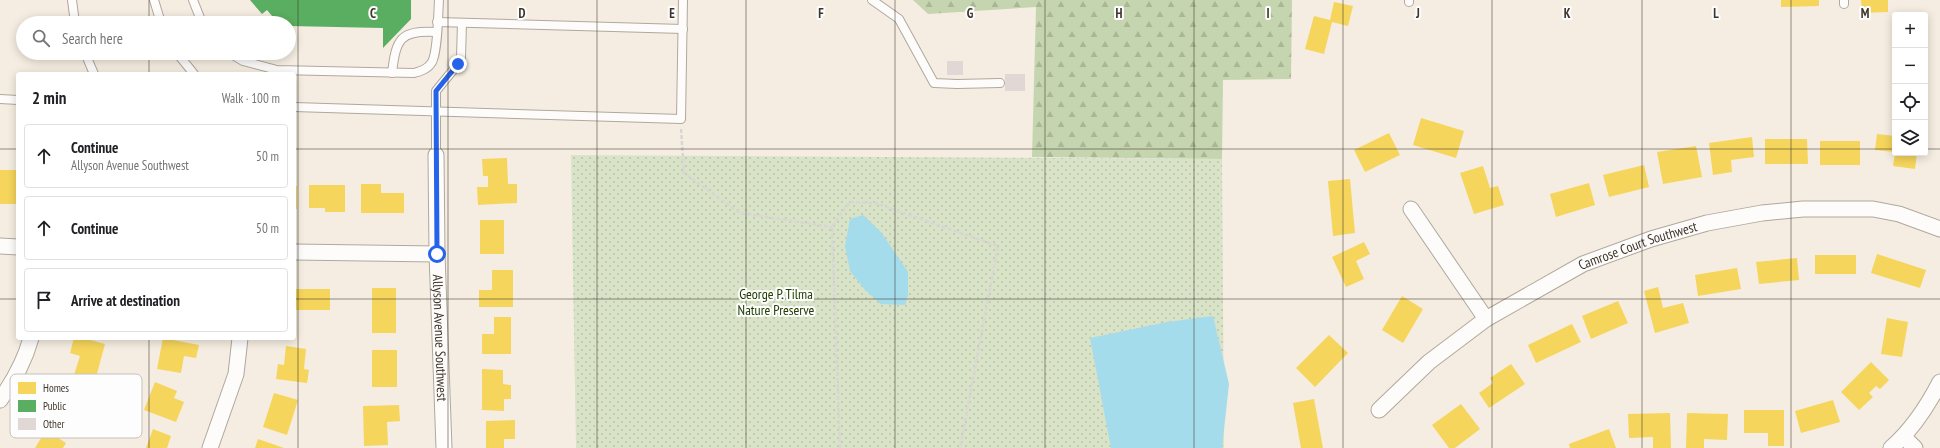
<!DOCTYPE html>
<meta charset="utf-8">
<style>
:root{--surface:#fff;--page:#f2f2f2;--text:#202124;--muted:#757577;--line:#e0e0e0}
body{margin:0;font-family:"PT Sans Narrow",sans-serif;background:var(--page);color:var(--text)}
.controls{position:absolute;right:12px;top:12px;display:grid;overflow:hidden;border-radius:4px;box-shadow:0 2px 10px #0003}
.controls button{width:36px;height:36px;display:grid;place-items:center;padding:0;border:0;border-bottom:1px solid var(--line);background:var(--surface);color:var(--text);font:20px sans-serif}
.stop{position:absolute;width:12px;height:12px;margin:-9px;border:3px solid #2563eb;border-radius:50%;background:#fff}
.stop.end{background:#2563eb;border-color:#fff;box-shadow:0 1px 4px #0008}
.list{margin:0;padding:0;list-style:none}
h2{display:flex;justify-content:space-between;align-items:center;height:52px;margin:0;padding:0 16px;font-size:17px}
h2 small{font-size:13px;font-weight:400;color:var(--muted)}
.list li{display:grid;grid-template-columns:26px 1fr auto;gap:12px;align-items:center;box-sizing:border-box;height:64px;margin:0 8px 8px;padding:0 8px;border:1px solid var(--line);border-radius:4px}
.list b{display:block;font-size:15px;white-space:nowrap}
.list p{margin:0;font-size:13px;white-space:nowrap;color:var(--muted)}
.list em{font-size:13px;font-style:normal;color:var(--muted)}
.icon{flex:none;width:22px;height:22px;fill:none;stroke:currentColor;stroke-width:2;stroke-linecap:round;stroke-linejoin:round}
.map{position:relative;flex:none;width:1940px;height:448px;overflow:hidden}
.search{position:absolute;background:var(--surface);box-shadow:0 2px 10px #0003;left:16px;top:16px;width:280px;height:44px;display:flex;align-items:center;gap:10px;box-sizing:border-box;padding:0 14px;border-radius:22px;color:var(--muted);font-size:15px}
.panel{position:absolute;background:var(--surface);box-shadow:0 2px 10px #0003;left:16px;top:72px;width:280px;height:268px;border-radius:4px}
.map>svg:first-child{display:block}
.forest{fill:url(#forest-firs)}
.park{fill:url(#park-dots)}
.water{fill:#a5dcec}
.homes{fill:#f6d55c}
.public{fill:#5aae61}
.building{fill:#e1d7d4}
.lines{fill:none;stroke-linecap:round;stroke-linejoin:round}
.lane-casing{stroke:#afa89e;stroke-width:10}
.street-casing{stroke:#afa89e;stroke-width:17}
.path{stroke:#d8d6d3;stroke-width:2.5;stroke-dasharray:4 2;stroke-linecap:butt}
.lane{stroke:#fefcfa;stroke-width:8}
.street{stroke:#fefcfa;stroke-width:15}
.route{stroke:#2563eb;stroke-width:5}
.grid{fill:none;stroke:#3e362c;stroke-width:1;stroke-opacity:0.55}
.labels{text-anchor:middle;stroke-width:4;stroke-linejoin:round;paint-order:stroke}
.street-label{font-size:14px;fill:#3e362c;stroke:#fdfdfd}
.park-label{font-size:14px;fill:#213f00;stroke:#fdfdfd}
.key{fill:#fdfdfd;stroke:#c4c1be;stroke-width:1}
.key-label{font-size:11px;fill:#3e362c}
.grid-label{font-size:13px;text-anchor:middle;font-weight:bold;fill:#3e362c;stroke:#fdfdfd;stroke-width:4;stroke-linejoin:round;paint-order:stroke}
</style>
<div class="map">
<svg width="1940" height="448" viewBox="0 0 1940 448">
<defs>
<pattern id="forest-firs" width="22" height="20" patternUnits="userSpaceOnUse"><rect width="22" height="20" fill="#c5d5af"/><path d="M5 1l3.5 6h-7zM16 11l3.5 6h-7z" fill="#aab797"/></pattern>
<pattern id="park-dots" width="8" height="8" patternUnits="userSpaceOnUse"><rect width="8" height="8" fill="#d9e3c8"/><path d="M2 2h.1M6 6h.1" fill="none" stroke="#bbc3ac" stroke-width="1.8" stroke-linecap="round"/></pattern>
</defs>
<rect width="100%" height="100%" fill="#f5ede1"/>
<path class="forest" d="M913,0H1292L1291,79L1223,80L1222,159L1032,157L1036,7L928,14Z"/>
<path class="park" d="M571,155L1222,159L1224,448H576Z"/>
<g class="water">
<path d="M863,215L881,232L908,272V295L905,305L881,304L865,290L850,271L845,246L850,219Z"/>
<path d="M1213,316L1229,384L1222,448H1111L1090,338L1167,322Z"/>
</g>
<g class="homes">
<path d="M1781,0H1819V6L1781,7Z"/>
<path d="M1861,0H1888V12L1862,13Z"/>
<path d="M1334,2L1353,6L1348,26L1332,22L1324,54L1305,49L1314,16L1330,20Z"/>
<path d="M1421,118L1464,131L1456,158L1413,145Z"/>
<path d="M1389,133L1400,155L1365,172L1354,150Z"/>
<path d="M1877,134L1895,136V152L1875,150Z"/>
<path d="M1752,137L1754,157L1731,160L1732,172L1713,175L1709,143Z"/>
<path d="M1765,139H1807L1808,164H1765Z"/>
<rect x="1820" y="141" width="40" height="24"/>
<path d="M1696,146L1702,177L1663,184L1657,152Z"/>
<path d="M1895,153H1917L1915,169L1893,166Z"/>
<path d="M507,158L508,184H517V203L478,205L477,187H488V176H483L482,159Z"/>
<path d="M1644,165L1649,187L1609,197L1603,175Z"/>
<path d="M1483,166L1490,188L1498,186L1504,205L1474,214L1460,173Z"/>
<rect x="0" y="170" width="16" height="34"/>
<path d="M1350,179L1355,233L1333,236L1328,181Z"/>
<path d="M1589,183L1595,205L1556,217L1550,194Z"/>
<path d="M361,184H381V193H404V213H361Z"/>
<path d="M309,185H345V212H325V208H309Z"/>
<rect x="294" y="186" width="3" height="23"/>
<rect x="480" y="220" width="24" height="34"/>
<path d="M1364,242L1370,254L1356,261L1364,279L1346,287L1332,257Z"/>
<path d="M1877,254L1926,270L1920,288L1871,273Z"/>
<rect x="1815" y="255" width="41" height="19"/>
<path d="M1797,258L1799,280L1759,284L1756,262Z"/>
<path d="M1737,268L1741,289L1698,296L1695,275Z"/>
<path d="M492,270H513V307H479V290H492Z"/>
<path d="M1658,287L1663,308L1683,303L1689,323L1655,333L1644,291Z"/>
<rect x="372" y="288" width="24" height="45"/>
<rect x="294" y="289" width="36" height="21"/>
<path d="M1402,296L1423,309L1403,343L1382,330Z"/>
<path d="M1618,301L1628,323L1591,339L1582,316Z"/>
<path d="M494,317H511V354H482V334H494Z"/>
<path d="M1887,318L1908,322L1902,357L1881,354Z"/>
<path d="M1572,324L1581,342L1536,363L1528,345Z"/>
<path d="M1329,335L1348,353L1315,387L1296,368Z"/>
<path d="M74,338H83L105,344L95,381L74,375L80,356L70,353Z"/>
<path d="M163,338L199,345L196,358L184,356L181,373L157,369Z"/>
<path d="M286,346L306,349L304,369L309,370L307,383L276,379L278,364L284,365Z"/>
<rect x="372" y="350" width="25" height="37"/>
<path d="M1871,362L1889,380L1880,389L1876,386L1869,393L1873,397L1859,410L1841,392Z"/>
<path d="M1511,364L1525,384L1489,408L1479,393L1493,383L1490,378Z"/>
<path d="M482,369L503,370V384L511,385V399H504V411L482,410Z"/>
<path d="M155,382L177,391L174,398L184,402L176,422L144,410Z"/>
<path d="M274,393L298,400L287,435L263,427Z"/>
<path d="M1314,399L1323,448H1301L1293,403Z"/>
<path d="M1833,400L1840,422L1801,433L1795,411Z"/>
<path d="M1461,404L1480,429L1455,448H1449L1432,425Z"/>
<path d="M399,405L400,421L387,422L388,445L364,446L363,406Z"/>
<path d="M1744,410H1784V446H1768V433H1744Z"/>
<path d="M1670,413L1671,448H1653V437L1629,438L1628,414Z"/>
<path d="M1687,413L1728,414L1727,440L1704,439V448H1686Z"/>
<path d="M515,420V439H504V448H486V421Z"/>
<path d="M153,429L171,436L167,448H146Z"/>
<path d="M1609,429L1616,448H1570L1569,444Z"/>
<path d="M46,430L66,443L63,448H35Z"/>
<path d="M258,439L284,448H255Z"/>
</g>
<path class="public" d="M250,0H411V19L383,48V28L289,26V23H278L267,10L262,14Z"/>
<g class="building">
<rect x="947" y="61" width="16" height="14"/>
<rect x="1005" y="74" width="20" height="17"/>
</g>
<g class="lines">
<g class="lane-casing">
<g id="lane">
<path d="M72,0L75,23"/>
<path d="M154,0L161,23"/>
<path d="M193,0L202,23"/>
<path d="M872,0L899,19L934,83L957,84L1000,83"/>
<path d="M1409,0V2"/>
<path d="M1844,4V0"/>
<path d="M437,22L683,29"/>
<path d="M85,53L94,74"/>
<path d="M177,53L194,74"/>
<path d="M230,53L243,61L277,70L414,73C421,71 428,69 432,62C438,51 438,14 439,0"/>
<path d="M392,73C396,39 400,30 436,32"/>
<path d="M0,99L18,100"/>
<path d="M294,107L681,119L683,0"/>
<path d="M436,155V91L458,64L461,57L462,23"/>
</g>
</g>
<g class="street-casing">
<g id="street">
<path id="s1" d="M436,155L437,254L444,448"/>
<path d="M1411,209L1486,319"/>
<path d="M0,246L18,247"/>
<path d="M294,252L437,254"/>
<path d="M0,400C13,382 25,360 31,338"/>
<path id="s2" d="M1379,410L1429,362L1486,319L1583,264L1651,239L1707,223L1762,213L1803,209H1873L1899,214L1940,229"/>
<path d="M1904,437L1915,448"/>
<path d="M210,448L236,374L240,338"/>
<path d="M1891,448C1912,430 1927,407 1940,382"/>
</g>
</g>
<g class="path">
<path d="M681,129L684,173L740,213L832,227"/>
<path d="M840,448L832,227L850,202L875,203L998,246L960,448"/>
</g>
<use href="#lane" class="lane"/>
<use href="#street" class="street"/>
</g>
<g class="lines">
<path class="route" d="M437,254L436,91L458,64"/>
</g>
<path class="grid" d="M149,0V23M298,0V448M448,0V448M597,0V448M746,0V448M895,0V448M1045,0V448M1194,0V448M1343,0V448M1492,0V448M1642,0V448M1791,0V448M149,53V74M0,149H18M294,149H1895M1925,149H1940M0,299H18M294,299H1940M149,338V448"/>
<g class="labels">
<g class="street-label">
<text dy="5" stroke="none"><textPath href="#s2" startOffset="310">Camrose Court Southwest</textPath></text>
<text dy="5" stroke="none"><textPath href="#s1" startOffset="183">Allyson Avenue Southwest</textPath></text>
</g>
<g class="park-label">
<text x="776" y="299">George P. Tilma<tspan x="776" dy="16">Nature Preserve</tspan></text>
</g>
</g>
<rect x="10" y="374" width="132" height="64" rx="6" class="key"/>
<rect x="18" y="382" width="18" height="12" fill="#f6d55c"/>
<rect x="18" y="400" width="18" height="12" fill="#5aae61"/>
<rect x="18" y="418" width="18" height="12" fill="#e1d7d4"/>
<g class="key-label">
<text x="43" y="392">Homes</text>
<text x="43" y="410">Public</text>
<text x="43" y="428">Other</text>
</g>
<g class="grid-label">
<text x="373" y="18">C</text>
<text x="522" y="18">D</text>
<text x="672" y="18">E</text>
<text x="821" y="18">F</text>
<text x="970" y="18">G</text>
<text x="1119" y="18">H</text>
<text x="1268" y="18">I</text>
<text x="1418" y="18">J</text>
<text x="1567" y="18">K</text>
<text x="1716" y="18">L</text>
<text x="1865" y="18">M</text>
</g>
</svg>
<div class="controls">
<button>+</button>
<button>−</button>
<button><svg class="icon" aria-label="locate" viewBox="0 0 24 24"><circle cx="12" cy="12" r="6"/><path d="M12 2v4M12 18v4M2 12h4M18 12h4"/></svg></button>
<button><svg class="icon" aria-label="layers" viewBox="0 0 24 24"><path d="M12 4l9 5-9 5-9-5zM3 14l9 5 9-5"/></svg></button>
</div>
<div class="stop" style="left:437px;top:254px"></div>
<div class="stop end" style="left:458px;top:64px"></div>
<div class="search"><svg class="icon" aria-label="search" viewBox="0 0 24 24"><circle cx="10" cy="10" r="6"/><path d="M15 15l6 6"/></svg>Search here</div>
<section class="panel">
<h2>2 min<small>Walk · 100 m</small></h2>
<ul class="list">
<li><svg class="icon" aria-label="ahead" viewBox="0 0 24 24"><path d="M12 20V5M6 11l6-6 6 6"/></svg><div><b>Continue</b><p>Allyson Avenue Southwest</p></div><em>50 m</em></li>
<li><svg class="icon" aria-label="ahead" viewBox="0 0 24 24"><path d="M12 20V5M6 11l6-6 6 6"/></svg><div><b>Continue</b></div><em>50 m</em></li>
<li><svg class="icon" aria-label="arrive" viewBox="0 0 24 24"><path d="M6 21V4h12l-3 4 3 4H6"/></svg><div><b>Arrive at destination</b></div></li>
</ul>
</section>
</div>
